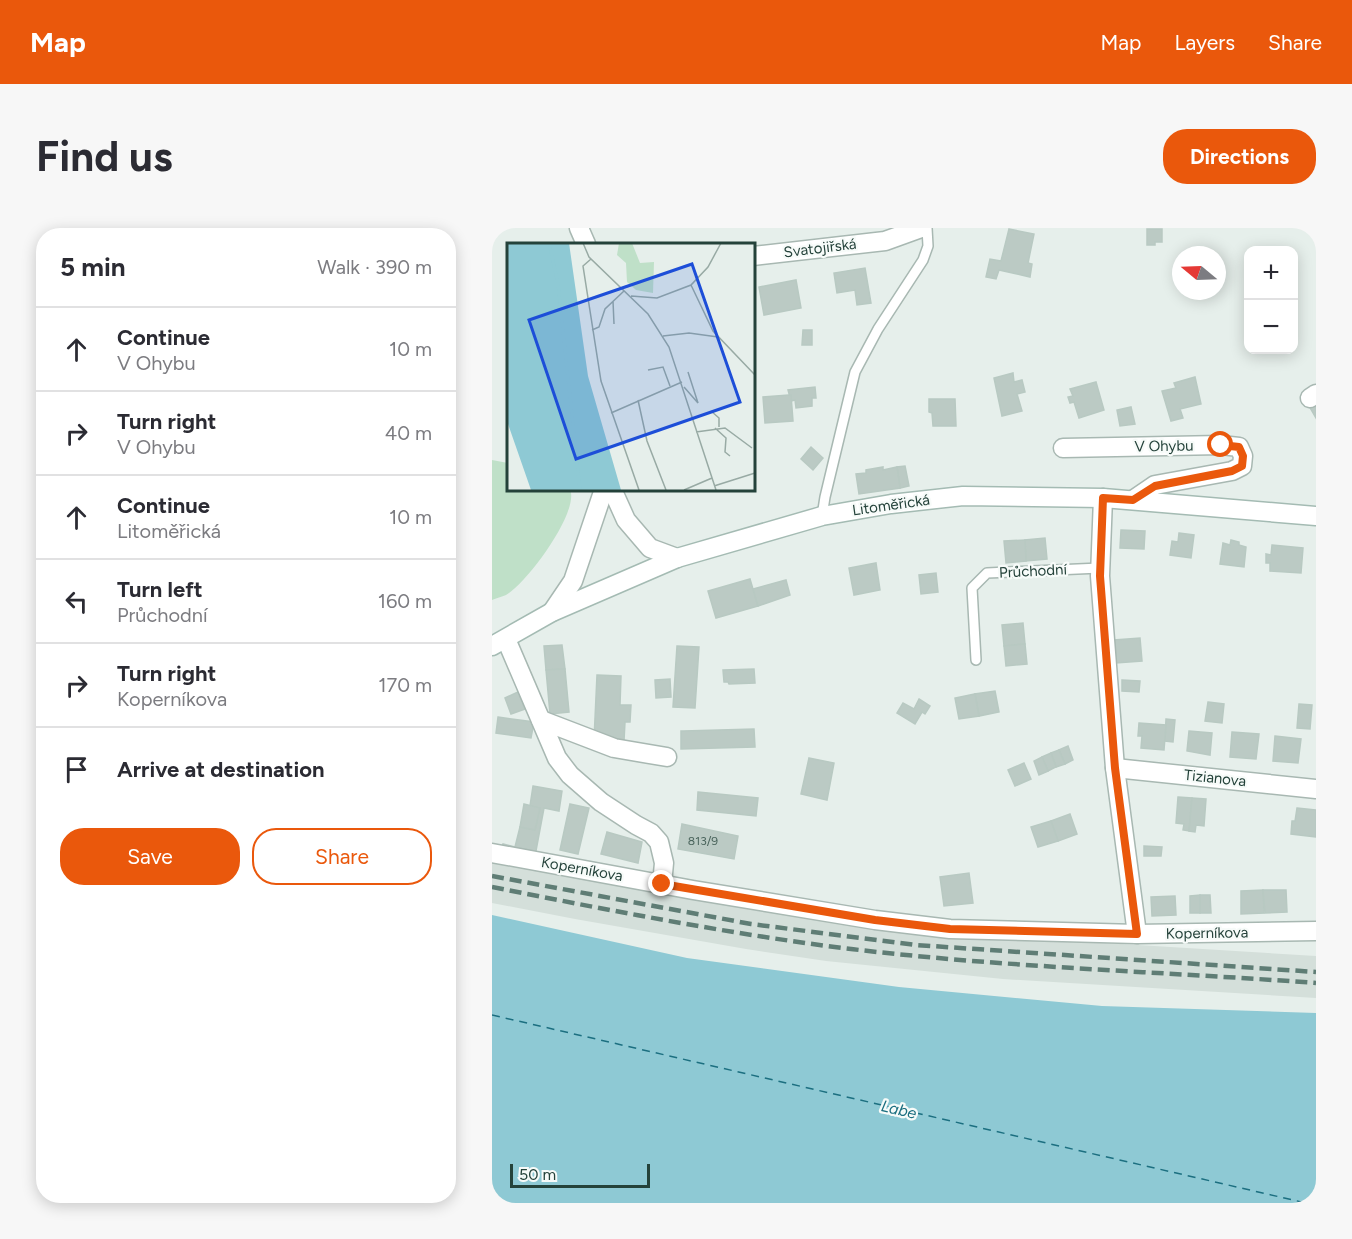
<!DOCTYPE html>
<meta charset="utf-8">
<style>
:root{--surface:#fff;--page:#f7f7f7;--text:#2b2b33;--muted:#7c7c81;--line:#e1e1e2;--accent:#ea580c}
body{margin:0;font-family:Figtree,sans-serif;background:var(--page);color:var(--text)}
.controls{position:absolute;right:18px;top:18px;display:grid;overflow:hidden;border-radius:12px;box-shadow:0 3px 15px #0003}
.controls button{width:54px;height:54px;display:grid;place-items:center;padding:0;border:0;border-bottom:2px solid var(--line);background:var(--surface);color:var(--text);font:30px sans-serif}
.compass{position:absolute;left:680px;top:18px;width:54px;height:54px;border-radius:50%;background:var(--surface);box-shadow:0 3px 15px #0003;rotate:289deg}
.scale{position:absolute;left:18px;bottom:15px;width:140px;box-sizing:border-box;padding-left:6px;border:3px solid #24423a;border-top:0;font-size:16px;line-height:21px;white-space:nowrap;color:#24423a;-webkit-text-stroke:4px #f7fbf9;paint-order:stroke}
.stop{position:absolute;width:18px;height:18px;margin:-14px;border:4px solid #ea580c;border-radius:50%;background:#fff}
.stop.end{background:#ea580c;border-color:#fff;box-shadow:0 2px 6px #0008}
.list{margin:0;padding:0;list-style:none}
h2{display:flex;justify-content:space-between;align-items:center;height:78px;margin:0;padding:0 24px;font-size:26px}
h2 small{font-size:20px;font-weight:400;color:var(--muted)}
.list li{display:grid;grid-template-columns:39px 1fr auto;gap:18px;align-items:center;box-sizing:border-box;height:84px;padding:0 24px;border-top:2px solid var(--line)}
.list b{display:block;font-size:22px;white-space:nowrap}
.list p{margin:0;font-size:20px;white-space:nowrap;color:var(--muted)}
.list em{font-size:20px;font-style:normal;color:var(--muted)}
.actions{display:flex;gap:12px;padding:18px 24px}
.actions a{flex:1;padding:14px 0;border:2px solid var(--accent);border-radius:24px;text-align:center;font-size:21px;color:var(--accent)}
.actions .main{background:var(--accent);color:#fff}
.icon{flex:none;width:33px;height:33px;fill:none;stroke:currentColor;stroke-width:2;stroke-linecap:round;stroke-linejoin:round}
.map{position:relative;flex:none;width:824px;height:975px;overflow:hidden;border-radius:24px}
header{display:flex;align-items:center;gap:36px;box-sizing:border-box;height:84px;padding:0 30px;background:var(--accent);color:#fff}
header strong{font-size:28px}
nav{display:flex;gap:33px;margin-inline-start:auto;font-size:21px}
.intro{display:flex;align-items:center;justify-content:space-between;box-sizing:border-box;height:144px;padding:0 36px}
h1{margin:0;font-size:42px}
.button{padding:15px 27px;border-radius:24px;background:var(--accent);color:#fff;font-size:21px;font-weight:700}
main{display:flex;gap:36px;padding:0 36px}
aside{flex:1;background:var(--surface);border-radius:24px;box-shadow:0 3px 15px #0003}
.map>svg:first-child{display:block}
.built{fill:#d4dfda}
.green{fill:#bfe0c8}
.water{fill:#8ec9d4}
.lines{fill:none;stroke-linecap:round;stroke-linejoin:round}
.ferry{stroke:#1c6f80;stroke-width:1.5;stroke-dasharray:8 6;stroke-linecap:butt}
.building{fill:#bbcac4;stroke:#b8c9c2;stroke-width:1.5}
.service-casing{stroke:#a8b8b2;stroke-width:12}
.minor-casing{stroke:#a8b8b2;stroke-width:21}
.secondary-casing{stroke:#a4bbb3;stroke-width:21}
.service{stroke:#fff;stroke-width:9}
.minor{stroke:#fff;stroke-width:18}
.secondary{stroke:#fff;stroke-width:18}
.rail{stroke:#5f7d75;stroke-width:4.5;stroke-dasharray:12 6;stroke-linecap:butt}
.route{stroke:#ea580c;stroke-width:8}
.labels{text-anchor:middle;stroke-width:4.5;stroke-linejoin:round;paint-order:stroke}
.number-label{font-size:12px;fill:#4a645c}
.street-label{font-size:15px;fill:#24423a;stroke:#f7fbf9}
.water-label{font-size:16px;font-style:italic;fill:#1c6f80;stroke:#f7fbf9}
.inset-river{fill:none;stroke:#8ec9d4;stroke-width:3}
.inset-road{fill:none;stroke:#98aaa4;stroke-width:1.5}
.view{fill:#1d4ed8;fill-opacity:0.15;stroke:#1d4ed8;stroke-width:3}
.inset-edge{fill:none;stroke:#24423a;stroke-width:3}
</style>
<header>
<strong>Map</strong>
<nav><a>Map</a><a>Layers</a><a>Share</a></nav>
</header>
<div class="intro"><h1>Find us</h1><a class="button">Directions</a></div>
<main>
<aside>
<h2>5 min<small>Walk · 390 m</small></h2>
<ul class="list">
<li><svg class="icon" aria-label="ahead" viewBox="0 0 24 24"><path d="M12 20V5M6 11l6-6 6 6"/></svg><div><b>Continue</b><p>V Ohybu</p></div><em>10 m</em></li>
<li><svg class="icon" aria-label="right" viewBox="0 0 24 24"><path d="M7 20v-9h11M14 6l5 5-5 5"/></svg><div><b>Turn right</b><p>V Ohybu</p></div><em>40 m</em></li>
<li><svg class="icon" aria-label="ahead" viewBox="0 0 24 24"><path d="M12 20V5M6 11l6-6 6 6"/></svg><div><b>Continue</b><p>Litoměřická</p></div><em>10 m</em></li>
<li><svg class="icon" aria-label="left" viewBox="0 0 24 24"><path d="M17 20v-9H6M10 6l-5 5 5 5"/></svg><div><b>Turn left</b><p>Průchodní</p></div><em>160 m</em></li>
<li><svg class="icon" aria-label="right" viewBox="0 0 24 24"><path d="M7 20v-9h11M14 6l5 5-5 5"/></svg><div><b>Turn right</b><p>Koperníkova</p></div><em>170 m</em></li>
<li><svg class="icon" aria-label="arrive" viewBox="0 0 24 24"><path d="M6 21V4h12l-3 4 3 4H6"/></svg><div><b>Arrive at destination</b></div></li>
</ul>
<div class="actions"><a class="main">Save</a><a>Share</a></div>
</aside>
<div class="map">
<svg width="824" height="975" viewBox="0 0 824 975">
<rect width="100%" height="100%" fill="#e6efeb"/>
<path class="built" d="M0,632L514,709L824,728V770L511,751L334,733L254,721L83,691L0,675Z"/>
<path class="green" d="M0,232L16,235V261H78C88,284 34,356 14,367C10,369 4,370 0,372Z"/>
<path class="water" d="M0,687L195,730L407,759L610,778L824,785V975H0Z"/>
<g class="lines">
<path class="ferry" d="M0,787L814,975"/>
</g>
<g class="building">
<path d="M517,1L542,6L536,35L540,36L538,49L507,42L504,51L494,49L498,31L509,33Z"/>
<path d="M655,1H670V14H663V17H655Z"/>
<path d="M373,40L379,75L365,77L363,62L345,65L342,45Z"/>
<path d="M304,52L309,80L272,87L267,59Z"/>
<path d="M311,102H320V117H310Z"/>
<path d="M521,145L522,154L530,152L533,164L525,166L530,183L510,188L502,150Z"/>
<path d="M703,149L709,176L688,181L691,190L679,193L670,163L684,160L682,155Z"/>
<path d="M604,154L612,182L587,190L582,174L578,175L576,169L581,168L578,161Z"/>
<path d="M323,159L324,170H320V178L304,180L303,172L299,173L296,162Z"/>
<path d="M297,167H299L301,193L273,195L271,169Z"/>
<path d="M437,171H463L464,198H441L440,185L437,184Z"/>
<path d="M824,172V190L817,178Z"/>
<path d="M639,179L643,196L628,198L625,182Z"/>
<path d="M319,219L331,230L321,242L309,231Z"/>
<path d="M413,238L417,258L408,260L405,239Z"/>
<path d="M391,239V242L405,239L408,260L367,266L364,246L374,245V242Z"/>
<path d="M629,302L653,303L652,321L628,320Z"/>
<path d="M687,305L702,307L699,330L678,327L680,313L686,314Z"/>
<path d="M553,310L555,331L534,333L533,312Z"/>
<path d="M533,312L534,333L514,335L512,313Z"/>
<path d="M739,312L747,314V317L754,319L752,339L728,336L731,315L738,317Z"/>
<path d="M780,317L811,320L809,345L778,343V335H774V326L779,327Z"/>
<path d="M384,335L388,362L362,367L357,340Z"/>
<path d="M444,345L446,364L429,366L427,347Z"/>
<path d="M258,351L266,378L224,390L216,363Z"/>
<path d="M294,352L298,367L266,378L261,361Z"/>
<path d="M531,395L533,416L512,418L510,397Z"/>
<path d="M648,410L650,433L624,435L622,412Z"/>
<path d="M533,416L535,436L514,438L512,418Z"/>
<path d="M70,417L73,441L54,442L52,418Z"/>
<path d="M185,418L207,419L203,480L181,479Z"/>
<path d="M73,441L77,484L58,486L54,442Z"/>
<path d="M262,441L263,455L237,456L236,454H232L231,442Z"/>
<path d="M105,447L129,448L128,477H139L138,494H133L132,513L102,512Z"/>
<path d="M178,451L179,469L164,470L163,452Z"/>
<path d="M630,452L648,453L647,464L630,463Z"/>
<path d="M503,463L507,484L487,488L483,466Z"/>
<path d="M26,464L33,481L19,486L13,470Z"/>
<path d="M483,466L487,488L467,491L463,470Z"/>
<path d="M427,471L438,478L433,486L430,484L423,496L405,485L411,475L422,481Z"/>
<path d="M716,474L732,476L730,495L713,493Z"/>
<path d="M807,476L820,477L818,501L805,500Z"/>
<path d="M6,489L42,494L39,510L4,505Z"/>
<path d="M674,491L683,492L681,514L673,513Z"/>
<path d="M647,495L674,497L672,522L649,520L650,508H646Z"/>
<path d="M262,501L263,519L189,521V503H191Z"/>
<path d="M697,503L720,505L718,527L695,523Z"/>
<path d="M740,504L767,506L764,531L738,529Z"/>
<path d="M783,508L809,511L806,535L781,533Z"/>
<path d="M576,518L581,532L573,536L567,522Z"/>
<path d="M567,522L573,536L564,539L559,525Z"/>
<path d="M559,525L564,539L556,543L550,529Z"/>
<path d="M550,529L556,543L547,547L542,533Z"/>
<path d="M317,530L342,535L335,572L309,566Z"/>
<path d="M532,535L539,551L523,558L516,542Z"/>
<path d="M41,558L70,563L67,583L52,580L43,628L9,621L11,616L23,619L28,599L43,602L48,580L38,578Z"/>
<path d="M206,564L266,570L264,588L205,582Z"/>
<path d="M686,569L700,570L697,603L691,602L692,596L684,595Z"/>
<path d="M700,570L714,571L712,598L704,597L703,604L697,603Z"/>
<path d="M32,576L48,580L43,602L28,599Z"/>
<path d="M78,576L97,580L86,626L68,622Z"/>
<path d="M805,580L824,582V609L799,606L800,593H803Z"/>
<path d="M578,586L585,606L566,613L559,593Z"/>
<path d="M559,593L566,613L546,619L539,599Z"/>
<path d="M190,596L246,608L242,631L186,621Z"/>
<path d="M115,604L150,614L146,635L109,626Z"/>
<path d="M652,618L670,619L669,628H652Z"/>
<path d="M477,645L481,675L452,678L448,649Z"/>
<path d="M771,662L772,685L749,686V663Z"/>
<path d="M771,662H794L795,684L773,685Z"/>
<path d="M708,667H718L719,685H708Z"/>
<path d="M708,667V685H698V668Z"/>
<path d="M683,668L684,687L660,688L659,669Z"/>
</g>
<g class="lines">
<g class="service-casing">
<g id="service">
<path d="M330,288L333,269L363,144L386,101L431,32L436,18L435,0"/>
<path d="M484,432L480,360L495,345L608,340"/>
</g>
</g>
<g class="minor-casing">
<g id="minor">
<path d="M87,0L94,16"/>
<path d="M261,28L393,13L429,0"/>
<path d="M818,170L824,166"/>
<path d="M571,220L729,217L747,219L751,228L750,238L740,243L663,257L641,272"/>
<path d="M120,261L134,292L158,320L185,330"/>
<path d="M611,270L608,348L623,540L645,706"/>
<path d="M60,384L81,353L112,261"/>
<path d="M14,411L65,530L78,547L109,574L144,597L159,605L167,614L172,635L170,656"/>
<path d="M49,492L122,520L175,529"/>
<path d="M623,540L824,561"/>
<path d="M0,625L201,662L383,692L458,701L645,706L824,703"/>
</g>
</g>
<g class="secondary-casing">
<path id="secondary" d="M0,418L60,384L185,330L330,288L399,276L471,268L611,270L824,288"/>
</g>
<use href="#service" class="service"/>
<use href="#minor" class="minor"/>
<use href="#secondary" class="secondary"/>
<g class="rail">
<path d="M0,648L259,696L424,717L824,744"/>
<path d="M0,659C111,681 223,703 335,718C497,739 661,743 824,755"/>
</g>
</g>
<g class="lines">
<path class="route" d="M170,656L383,692L458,701L645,706L623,540L608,348L611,270L641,272L663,258L740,243L750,238L751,228L747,219L729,217"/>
</g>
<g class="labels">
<g class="number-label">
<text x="211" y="617">813/9</text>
</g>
<g class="street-label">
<text transform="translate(328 20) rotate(-7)" y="5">Svatojiřská</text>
<text transform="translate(672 218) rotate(-1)" y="5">V Ohybu</text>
<text transform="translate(399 277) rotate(-8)" y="5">Litoměřická</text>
<text transform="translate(541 343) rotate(-3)" y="5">Průchodní</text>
<text transform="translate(723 550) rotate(6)" y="5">Tizianova</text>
<text transform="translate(90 641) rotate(10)" y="5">Koperníkova</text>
<text transform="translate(715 705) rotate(-1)" y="5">Koperníkova</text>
</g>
<g class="water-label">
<text transform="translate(407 881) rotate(13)" y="6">Labe</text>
</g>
</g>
<g transform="translate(15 15)">
<rect width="248" height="248" fill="#e6efeb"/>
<path d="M112,0H125L133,20L147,19L146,50L129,47L120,39L119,20L110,12Z" fill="#bfe0c8"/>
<path d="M0,0H62L81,133L114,247H24L0,178Z" fill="#8ec9d4"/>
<path class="inset-river" d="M42,0L51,41L73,247"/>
<path class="inset-road" d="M76,0L82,14L141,71L162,104L209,247M84,16L76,23L94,138L132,247M184,42L206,88L248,132M124,53L150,55L184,42L201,24L214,0M106,58L107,81M85,87L92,84L98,66L117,48M156,93L182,90L211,94M141,127L156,124L163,143M177,144L191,160L181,129M131,157L140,198L159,247M204,168L212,175V184M104,170L175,139M208,185L219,195L218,209L223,213M189,189L218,185L245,205M207,243L248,230M177,247L205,235"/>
<path class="view" d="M185,21L233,159L69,216L22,77Z"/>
<rect width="248" height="248" class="inset-edge"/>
</g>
</svg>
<div class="controls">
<button>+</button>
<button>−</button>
</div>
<svg class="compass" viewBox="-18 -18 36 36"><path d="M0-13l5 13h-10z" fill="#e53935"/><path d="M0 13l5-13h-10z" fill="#7c7c81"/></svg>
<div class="scale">50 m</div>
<div class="stop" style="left:729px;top:217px"></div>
<div class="stop end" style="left:170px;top:656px"></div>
</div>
</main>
